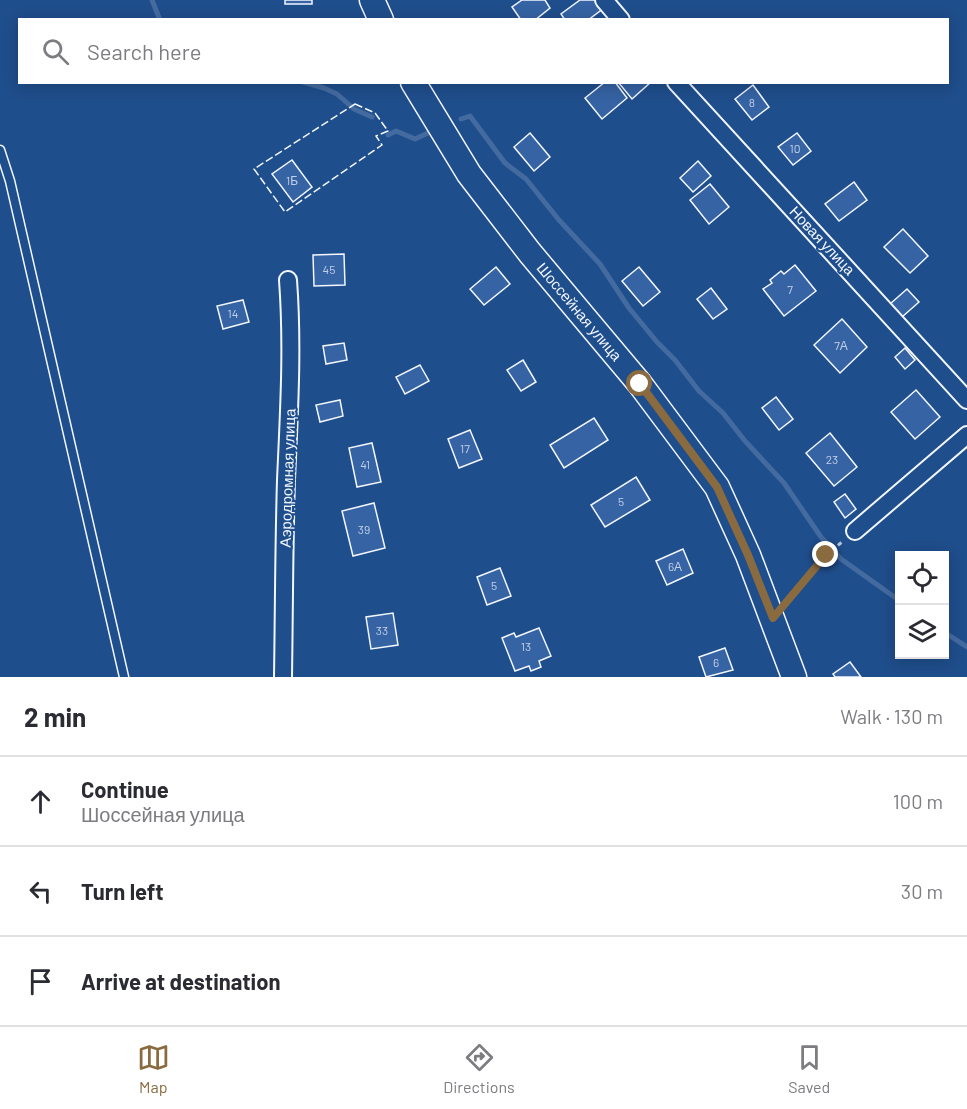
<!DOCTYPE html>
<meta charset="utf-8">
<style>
:root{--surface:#fff;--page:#f2f2f3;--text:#2b2b33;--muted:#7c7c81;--line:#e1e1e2;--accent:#8a6a3f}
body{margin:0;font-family:Barlow,sans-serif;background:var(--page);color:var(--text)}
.controls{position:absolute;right:18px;bottom:18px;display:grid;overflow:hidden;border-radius:0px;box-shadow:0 3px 15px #0003}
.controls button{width:54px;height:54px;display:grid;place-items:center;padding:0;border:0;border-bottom:2px solid var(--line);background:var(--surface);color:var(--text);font:30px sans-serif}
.stop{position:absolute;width:18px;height:18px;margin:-14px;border:4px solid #8a6a3f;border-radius:50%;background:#fff}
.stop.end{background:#8a6a3f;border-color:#fff;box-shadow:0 2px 6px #0008}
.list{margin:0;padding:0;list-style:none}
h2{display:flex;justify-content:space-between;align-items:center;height:78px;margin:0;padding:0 24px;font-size:26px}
h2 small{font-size:20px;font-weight:400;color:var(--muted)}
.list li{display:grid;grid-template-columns:39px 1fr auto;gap:18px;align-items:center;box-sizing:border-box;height:90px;padding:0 24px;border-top:2px solid var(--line)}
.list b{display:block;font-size:22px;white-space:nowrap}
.list p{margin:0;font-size:20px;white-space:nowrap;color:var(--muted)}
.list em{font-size:20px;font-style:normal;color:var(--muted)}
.icon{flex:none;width:33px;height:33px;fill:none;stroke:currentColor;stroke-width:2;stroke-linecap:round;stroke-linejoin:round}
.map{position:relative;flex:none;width:967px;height:677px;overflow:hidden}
.search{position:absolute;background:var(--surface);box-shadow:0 3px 15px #0003;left:18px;right:18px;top:18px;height:66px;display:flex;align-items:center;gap:15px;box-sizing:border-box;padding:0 21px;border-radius:0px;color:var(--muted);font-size:22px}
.sheet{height:348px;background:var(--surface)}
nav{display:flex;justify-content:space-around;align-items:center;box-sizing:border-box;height:84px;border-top:2px solid var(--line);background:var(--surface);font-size:16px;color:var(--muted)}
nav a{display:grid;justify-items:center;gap:3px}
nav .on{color:var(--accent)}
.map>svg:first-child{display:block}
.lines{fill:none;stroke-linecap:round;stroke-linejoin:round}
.stream{stroke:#446ba0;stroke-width:5}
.building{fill:#3563a3;stroke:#f2f6ff;stroke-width:1.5}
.service-casing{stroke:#f2f6ff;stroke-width:11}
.minor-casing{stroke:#f2f6ff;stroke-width:20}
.secondary-casing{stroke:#f2f6ff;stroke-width:27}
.path{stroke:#b3c4dc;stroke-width:3;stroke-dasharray:4.5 3;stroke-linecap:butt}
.service{stroke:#1f4e8c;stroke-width:8}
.minor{stroke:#1f4e8c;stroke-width:16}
.secondary{stroke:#1f4e8c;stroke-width:24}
.fence{stroke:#f2f6ff;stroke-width:1.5;stroke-dasharray:8 3;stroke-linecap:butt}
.route{stroke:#8a6a3f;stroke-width:8}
.labels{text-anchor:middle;stroke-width:4.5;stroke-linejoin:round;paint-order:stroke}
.number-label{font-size:12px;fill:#c3d1e8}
.street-label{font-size:15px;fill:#f2f6ff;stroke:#1f4e8c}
</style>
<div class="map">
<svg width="967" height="677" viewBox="0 0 967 677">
<rect width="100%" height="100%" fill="#1f4e8c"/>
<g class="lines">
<g class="stream">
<path d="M152,0L160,20"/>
<path d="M303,82L324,88L337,94L354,109L372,117"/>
<path d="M461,119L470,116L505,163L526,179L559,220L600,264L629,308L657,342L675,360L699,391L723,413L745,441L784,483L821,537L841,559L900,601"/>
<path d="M388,135L396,131L415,139L428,133"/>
<path d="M944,632L967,647"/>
</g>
</g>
<g class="building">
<rect x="285" y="0" width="27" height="4"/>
<path d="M522,0H545L550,8L535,20H521L512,7Z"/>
<path d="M580,0H598L604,8L588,20H565L561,14Z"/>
<path d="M605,82H615L627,98L602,119L585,98Z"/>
<path d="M618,82H651L632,99Z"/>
<path d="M753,85L769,107L752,120L735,99Z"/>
<path d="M530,133L550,157L534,171L514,147Z"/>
<path d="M797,133L811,151L793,165L778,147Z"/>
<path d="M292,160L312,187L293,202L272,174Z"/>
<path d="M698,161L711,176L693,192L680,178Z"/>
<path d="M854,182L867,200L839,221L825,204Z"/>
<path d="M710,184L729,207L709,224L690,200Z"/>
<path d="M903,229L928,256L910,273L884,247Z"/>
<path d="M344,254L345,285L314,286L313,255Z"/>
<path d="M795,265L816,291L784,316L763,289L772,283L770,280L781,271L784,274Z"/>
<path d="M496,267L510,284L484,305L470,289Z"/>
<path d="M639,267L660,292L643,306L622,281Z"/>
<path d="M711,288L727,309L713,319L697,299Z"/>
<path d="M907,289L919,302L902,317L890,304Z"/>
<path d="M243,300L249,322L223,329L217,306Z"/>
<path d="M842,319L867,347L840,373L814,345Z"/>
<path d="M344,343L347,360L326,364L323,346Z"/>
<path d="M905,348L915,360L905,369L895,357Z"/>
<path d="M523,360L536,382L521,391L507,370Z"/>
<path d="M420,365L429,381L405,394L396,377Z"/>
<path d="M916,390L940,417L915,439L891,412Z"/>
<path d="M776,397L793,419L779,430L762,408Z"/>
<path d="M340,400L343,416L320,422L316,405Z"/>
<path d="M594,418L608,440L564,468L550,445Z"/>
<path d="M470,430L482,459L459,468L448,439Z"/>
<path d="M830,433L857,467L834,486L806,453Z"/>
<path d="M372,443L381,482L357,487L349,448Z"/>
<path d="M636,477L650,500L605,527L591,505Z"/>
<path d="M845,494L856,509L845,518L834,502Z"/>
<path d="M374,503L385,548L353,556L342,511Z"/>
<path d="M683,549L693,573L667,585L656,561Z"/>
<path d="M500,568L511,596L487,605L477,577Z"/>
<path d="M393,613L398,645L371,649L366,617Z"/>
<path d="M539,628L551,656L539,661L541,667L531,671L529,666L515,671L502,638L514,633L516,637Z"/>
<path d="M725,648L733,670L706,677L699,657Z"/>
<path d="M850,662L861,677H835L833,674Z"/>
</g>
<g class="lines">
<g class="service-casing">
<path id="service" d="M0,150L10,181L124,677"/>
</g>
<g class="minor-casing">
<g id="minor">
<path d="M604,0L621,20"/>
<path d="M676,82L967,400"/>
<path d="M855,531L967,435"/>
<path d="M283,677C284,612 284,546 286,480C289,413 293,347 288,280"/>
</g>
</g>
<g class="secondary-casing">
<g id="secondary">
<path d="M372,0L381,20"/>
<path d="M413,82L469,174L530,253L640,384L717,487L748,555L794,677"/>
</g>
</g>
<path class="path" d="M788,601L826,555L842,542"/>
<use href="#service" class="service"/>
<use href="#minor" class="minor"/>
<use href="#secondary" class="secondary"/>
<path class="fence" d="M355,104L375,113L388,131L376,136L382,145L285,212L254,169Z"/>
</g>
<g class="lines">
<path class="route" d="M640,384L717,487L748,555L773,618L826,555"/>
</g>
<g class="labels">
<g class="number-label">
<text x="752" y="107">8</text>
<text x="795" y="153">10</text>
<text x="292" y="185">1Б</text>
<text x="329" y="274">45</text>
<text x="790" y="294">7</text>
<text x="233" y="318">14</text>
<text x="841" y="350">7А</text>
<text x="465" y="453">17</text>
<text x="832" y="464">23</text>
<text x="365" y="469">41</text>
<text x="621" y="506">5</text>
<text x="364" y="534">39</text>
<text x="675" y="571">6А</text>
<text x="494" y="590">5</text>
<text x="382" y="635">33</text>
<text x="526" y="651">13</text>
<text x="716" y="667">6</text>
</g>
<g class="street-label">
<text transform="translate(822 241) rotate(47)" y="5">Новая улица</text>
<text transform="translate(579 312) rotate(50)" y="5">Шоссейная улица</text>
<text transform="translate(288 478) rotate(-88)" y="5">Аэродромная улица</text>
</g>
</g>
</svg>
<div class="controls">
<button><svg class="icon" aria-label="locate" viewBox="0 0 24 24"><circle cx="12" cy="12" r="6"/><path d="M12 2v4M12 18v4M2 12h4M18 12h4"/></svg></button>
<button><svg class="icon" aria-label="layers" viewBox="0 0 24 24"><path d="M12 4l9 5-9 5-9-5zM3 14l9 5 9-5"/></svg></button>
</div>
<div class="stop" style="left:640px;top:384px"></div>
<div class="stop end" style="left:826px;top:555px"></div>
<div class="search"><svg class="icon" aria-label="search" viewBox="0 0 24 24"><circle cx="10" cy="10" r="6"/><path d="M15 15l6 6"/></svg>Search here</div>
</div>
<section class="sheet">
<h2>2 min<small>Walk · 130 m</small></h2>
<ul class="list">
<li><svg class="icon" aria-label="ahead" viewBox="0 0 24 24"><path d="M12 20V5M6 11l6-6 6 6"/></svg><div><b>Continue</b><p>Шоссейная улица</p></div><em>100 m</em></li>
<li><svg class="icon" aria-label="left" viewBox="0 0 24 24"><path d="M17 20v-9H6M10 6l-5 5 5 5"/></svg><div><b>Turn left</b></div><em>30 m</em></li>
<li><svg class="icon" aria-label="arrive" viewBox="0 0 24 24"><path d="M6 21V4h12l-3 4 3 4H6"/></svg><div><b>Arrive at destination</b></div></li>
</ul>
</section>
<nav>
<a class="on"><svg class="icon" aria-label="map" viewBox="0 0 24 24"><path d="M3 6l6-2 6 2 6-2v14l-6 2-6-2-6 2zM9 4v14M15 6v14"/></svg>Map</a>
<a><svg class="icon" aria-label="directions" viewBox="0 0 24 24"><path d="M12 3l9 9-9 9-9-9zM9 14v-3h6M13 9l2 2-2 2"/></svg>Directions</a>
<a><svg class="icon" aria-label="saved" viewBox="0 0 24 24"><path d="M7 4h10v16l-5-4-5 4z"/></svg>Saved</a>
</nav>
